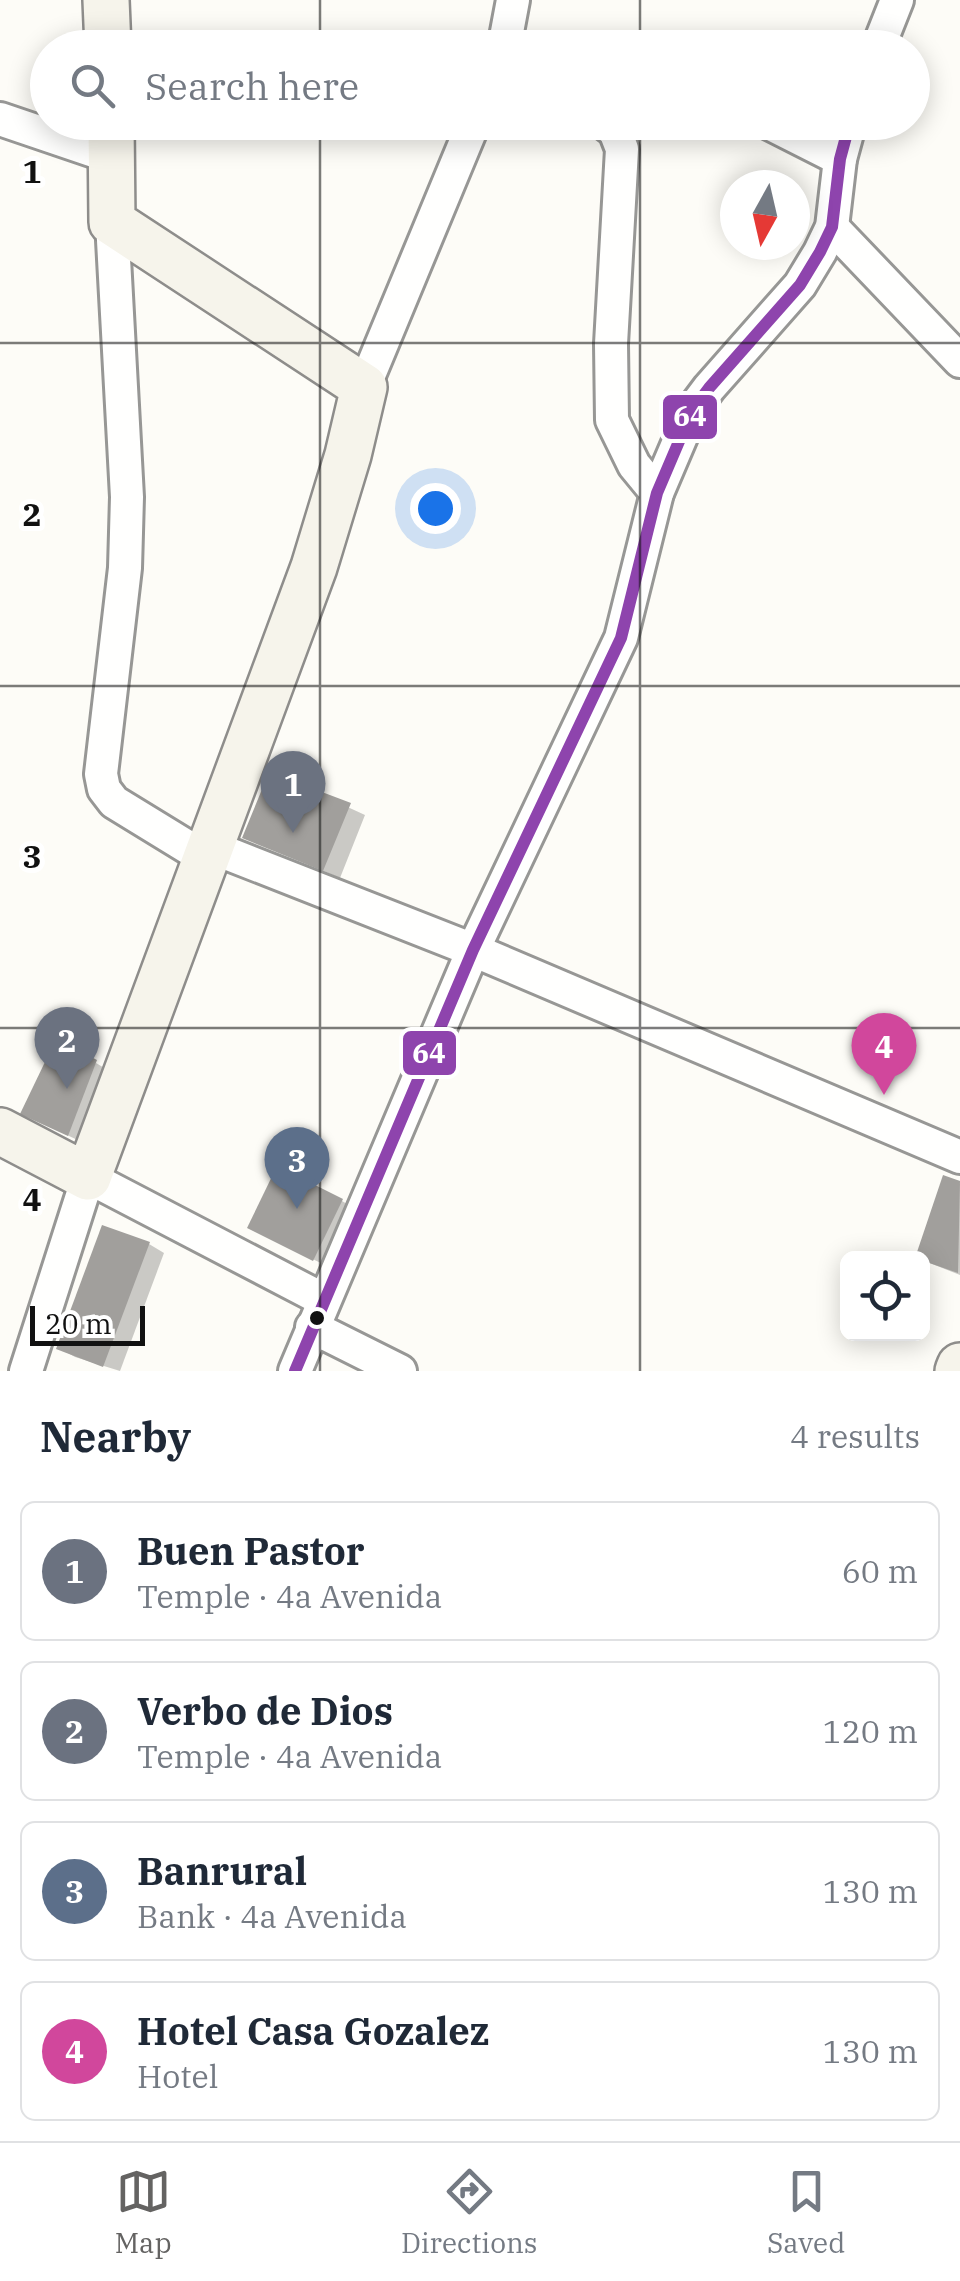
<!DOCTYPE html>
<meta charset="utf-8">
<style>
:root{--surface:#fff;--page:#f2f2f3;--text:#1f2937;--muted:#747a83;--line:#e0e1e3;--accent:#646362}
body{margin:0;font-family:"IBM Plex Serif",serif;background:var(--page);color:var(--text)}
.controls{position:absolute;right:30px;bottom:30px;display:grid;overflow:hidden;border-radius:15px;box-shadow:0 5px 25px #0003}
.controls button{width:90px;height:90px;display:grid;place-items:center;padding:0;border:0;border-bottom:2px solid var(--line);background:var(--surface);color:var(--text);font:50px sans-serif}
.compass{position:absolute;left:720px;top:170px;width:90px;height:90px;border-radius:50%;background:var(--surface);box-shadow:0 5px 25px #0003;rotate:188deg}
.scale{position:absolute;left:30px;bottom:25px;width:115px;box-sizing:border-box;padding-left:10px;border:5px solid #111;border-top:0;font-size:28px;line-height:35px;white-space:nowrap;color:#111;-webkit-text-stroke:8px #fff;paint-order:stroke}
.you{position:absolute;left:435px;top:508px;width:35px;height:35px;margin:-25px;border:8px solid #fff;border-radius:50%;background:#1a73e8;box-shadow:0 0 0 15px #1a73e833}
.badge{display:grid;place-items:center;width:65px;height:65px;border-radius:50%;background:var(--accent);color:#fff;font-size:32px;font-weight:700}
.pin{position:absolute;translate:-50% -82px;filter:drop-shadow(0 2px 5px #0008)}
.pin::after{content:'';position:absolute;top:52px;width:35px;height:30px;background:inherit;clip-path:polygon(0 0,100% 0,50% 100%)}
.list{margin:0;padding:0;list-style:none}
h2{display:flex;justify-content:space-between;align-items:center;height:130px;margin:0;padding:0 40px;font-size:42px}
h2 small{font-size:32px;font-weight:400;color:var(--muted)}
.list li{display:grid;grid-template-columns:65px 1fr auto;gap:30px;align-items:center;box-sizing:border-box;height:140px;margin:0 20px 20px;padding:0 20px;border:2px solid var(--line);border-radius:15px}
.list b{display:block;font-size:38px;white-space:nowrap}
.list p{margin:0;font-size:32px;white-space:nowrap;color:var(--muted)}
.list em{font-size:32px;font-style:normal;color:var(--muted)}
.icon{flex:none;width:55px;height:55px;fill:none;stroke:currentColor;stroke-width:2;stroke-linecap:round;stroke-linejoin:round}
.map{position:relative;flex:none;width:960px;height:1371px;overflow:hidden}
.search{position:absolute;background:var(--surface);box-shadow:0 5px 25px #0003;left:30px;right:30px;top:30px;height:110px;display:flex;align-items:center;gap:25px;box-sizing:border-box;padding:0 35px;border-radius:55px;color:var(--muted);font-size:38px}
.sheet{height:770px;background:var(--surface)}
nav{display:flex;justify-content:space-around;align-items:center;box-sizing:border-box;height:140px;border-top:2px solid var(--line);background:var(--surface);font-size:28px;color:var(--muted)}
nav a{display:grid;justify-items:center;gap:5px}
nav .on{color:var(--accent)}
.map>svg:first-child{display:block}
.shadow{fill:#0003}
.building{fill:#a19f9c}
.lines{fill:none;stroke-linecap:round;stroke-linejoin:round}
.minor-casing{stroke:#979795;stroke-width:38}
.secondary-casing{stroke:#8e8d8b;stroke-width:50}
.minor{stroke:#fffffe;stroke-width:32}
.secondary{stroke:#f6f4eb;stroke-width:45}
.bus-1-casing{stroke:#fff;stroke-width:20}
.bus-1{stroke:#8e44ad;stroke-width:12}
.grid{fill:none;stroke:#111;stroke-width:2.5;stroke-opacity:0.55}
.bus-dot{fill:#111;stroke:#fff;stroke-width:4}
.grid-label{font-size:32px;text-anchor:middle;font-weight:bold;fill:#111;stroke:#fff;stroke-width:10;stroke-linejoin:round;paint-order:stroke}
.line-badge{stroke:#fff;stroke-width:4}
.badge-label{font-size:28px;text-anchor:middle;font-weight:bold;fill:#fff}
</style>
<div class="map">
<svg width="960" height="1371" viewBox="0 0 960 1371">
<rect width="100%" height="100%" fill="#fdfcf7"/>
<g class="shadow">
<path d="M315,792L365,815L340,878L245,837L311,803Z"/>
<path d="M96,1063L111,1072L84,1143L39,1122Z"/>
<path d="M944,1179L960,1184V1275L922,1260Z"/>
<path d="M342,1201L357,1210L329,1267L265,1236Z"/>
<path d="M149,1244L164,1253L120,1371L75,1357L59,1348Z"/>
</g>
<g class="building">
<path d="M265,782L309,800L314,789L351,803L323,871L242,838Z"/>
<path d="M56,1039L97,1060L68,1136L20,1114Z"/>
<path d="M277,1166L343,1199L313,1261L247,1228Z"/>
<path d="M943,1175L960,1181L958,1273L915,1258Z"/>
<path d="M102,1225L150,1242L103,1367L56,1349Z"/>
</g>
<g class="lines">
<g class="minor-casing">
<g id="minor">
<path d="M504,48L513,0"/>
<path d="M878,48L897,0"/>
<path d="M0,119L112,157"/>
<path d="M603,122L615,131L622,149L611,344L612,420L634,465L657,493"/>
<path d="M767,122L840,159"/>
<path d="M112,222L127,497L125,568L101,774L104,789L114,802L207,859"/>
<path d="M832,227L960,361"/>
<path d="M364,387L474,122"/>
<path d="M211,847L473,950L960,1157"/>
<path d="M312,1327L400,1371"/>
<path d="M26,1371L88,1177L324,1300"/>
<path d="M295,1371L473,950L621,638L657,493L683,432L694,408L709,388L800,285L820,252L832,227L840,159L850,122"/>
</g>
</g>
<g class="secondary-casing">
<g id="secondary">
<path d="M106,0L108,48"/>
<path d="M0,1131L88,1177L314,567L348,455L364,387L112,222L111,122"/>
<path d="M958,1371L960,1366"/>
</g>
</g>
<use href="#minor" class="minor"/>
<use href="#secondary" class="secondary"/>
<g class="bus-1-casing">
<path id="bus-1" d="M295,1371L473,950L621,638L657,493L683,432L694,408L709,388L800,285L820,252L832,227L840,159L850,122"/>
</g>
<use href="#bus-1" class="bus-1"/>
</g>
<path class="grid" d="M320,0V48M640,0V48M320,122V1371M640,122V1371M0,343H960M0,686H960M0,1028H960"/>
<circle class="bus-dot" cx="317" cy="1318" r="9"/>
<g class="grid-label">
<text x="32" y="183">1</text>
<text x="32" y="526">2</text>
<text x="32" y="868">3</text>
<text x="32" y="1211">4</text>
</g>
<g class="line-badge">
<rect x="661" y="393" width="58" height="48" rx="10" fill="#8e44ad"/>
<rect x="401" y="1029" width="57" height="48" rx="10" fill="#8e44ad"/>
</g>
<g class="badge-label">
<text x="690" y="426">64</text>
<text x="429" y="1063">64</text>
</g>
</svg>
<div class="controls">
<button><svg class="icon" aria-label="locate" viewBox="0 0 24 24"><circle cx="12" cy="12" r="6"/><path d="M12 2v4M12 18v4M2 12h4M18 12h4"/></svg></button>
</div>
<svg class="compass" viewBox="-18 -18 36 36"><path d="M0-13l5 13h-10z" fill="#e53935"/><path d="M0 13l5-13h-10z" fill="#747a83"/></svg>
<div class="scale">20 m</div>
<div class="you"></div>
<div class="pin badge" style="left:293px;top:833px;background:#6b7280">1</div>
<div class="pin badge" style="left:67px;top:1089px;background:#6b7280">2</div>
<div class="pin badge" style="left:297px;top:1209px;background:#5c6f8a">3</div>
<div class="pin badge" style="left:884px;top:1095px;background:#d1479c">4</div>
<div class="search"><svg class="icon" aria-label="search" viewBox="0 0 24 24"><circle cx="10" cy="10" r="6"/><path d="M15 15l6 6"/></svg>Search here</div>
</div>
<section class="sheet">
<h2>Nearby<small>4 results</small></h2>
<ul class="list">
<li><span class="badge" style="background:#6b7280">1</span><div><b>Buen Pastor</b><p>Temple · 4a Avenida</p></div><em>60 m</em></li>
<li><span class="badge" style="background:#6b7280">2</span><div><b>Verbo de Dios</b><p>Temple · 4a Avenida</p></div><em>120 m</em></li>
<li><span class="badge" style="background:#5c6f8a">3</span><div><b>Banrural</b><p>Bank · 4a Avenida</p></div><em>130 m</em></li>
<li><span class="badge" style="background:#d1479c">4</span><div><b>Hotel Casa Gozalez</b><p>Hotel</p></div><em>130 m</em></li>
</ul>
</section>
<nav>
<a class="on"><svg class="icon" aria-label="map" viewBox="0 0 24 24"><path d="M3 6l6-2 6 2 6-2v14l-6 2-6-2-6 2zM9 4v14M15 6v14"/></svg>Map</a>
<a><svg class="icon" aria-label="directions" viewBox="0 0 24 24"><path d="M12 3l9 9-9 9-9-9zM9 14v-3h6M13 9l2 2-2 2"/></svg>Directions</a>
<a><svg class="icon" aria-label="saved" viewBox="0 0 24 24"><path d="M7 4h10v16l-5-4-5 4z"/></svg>Saved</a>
</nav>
